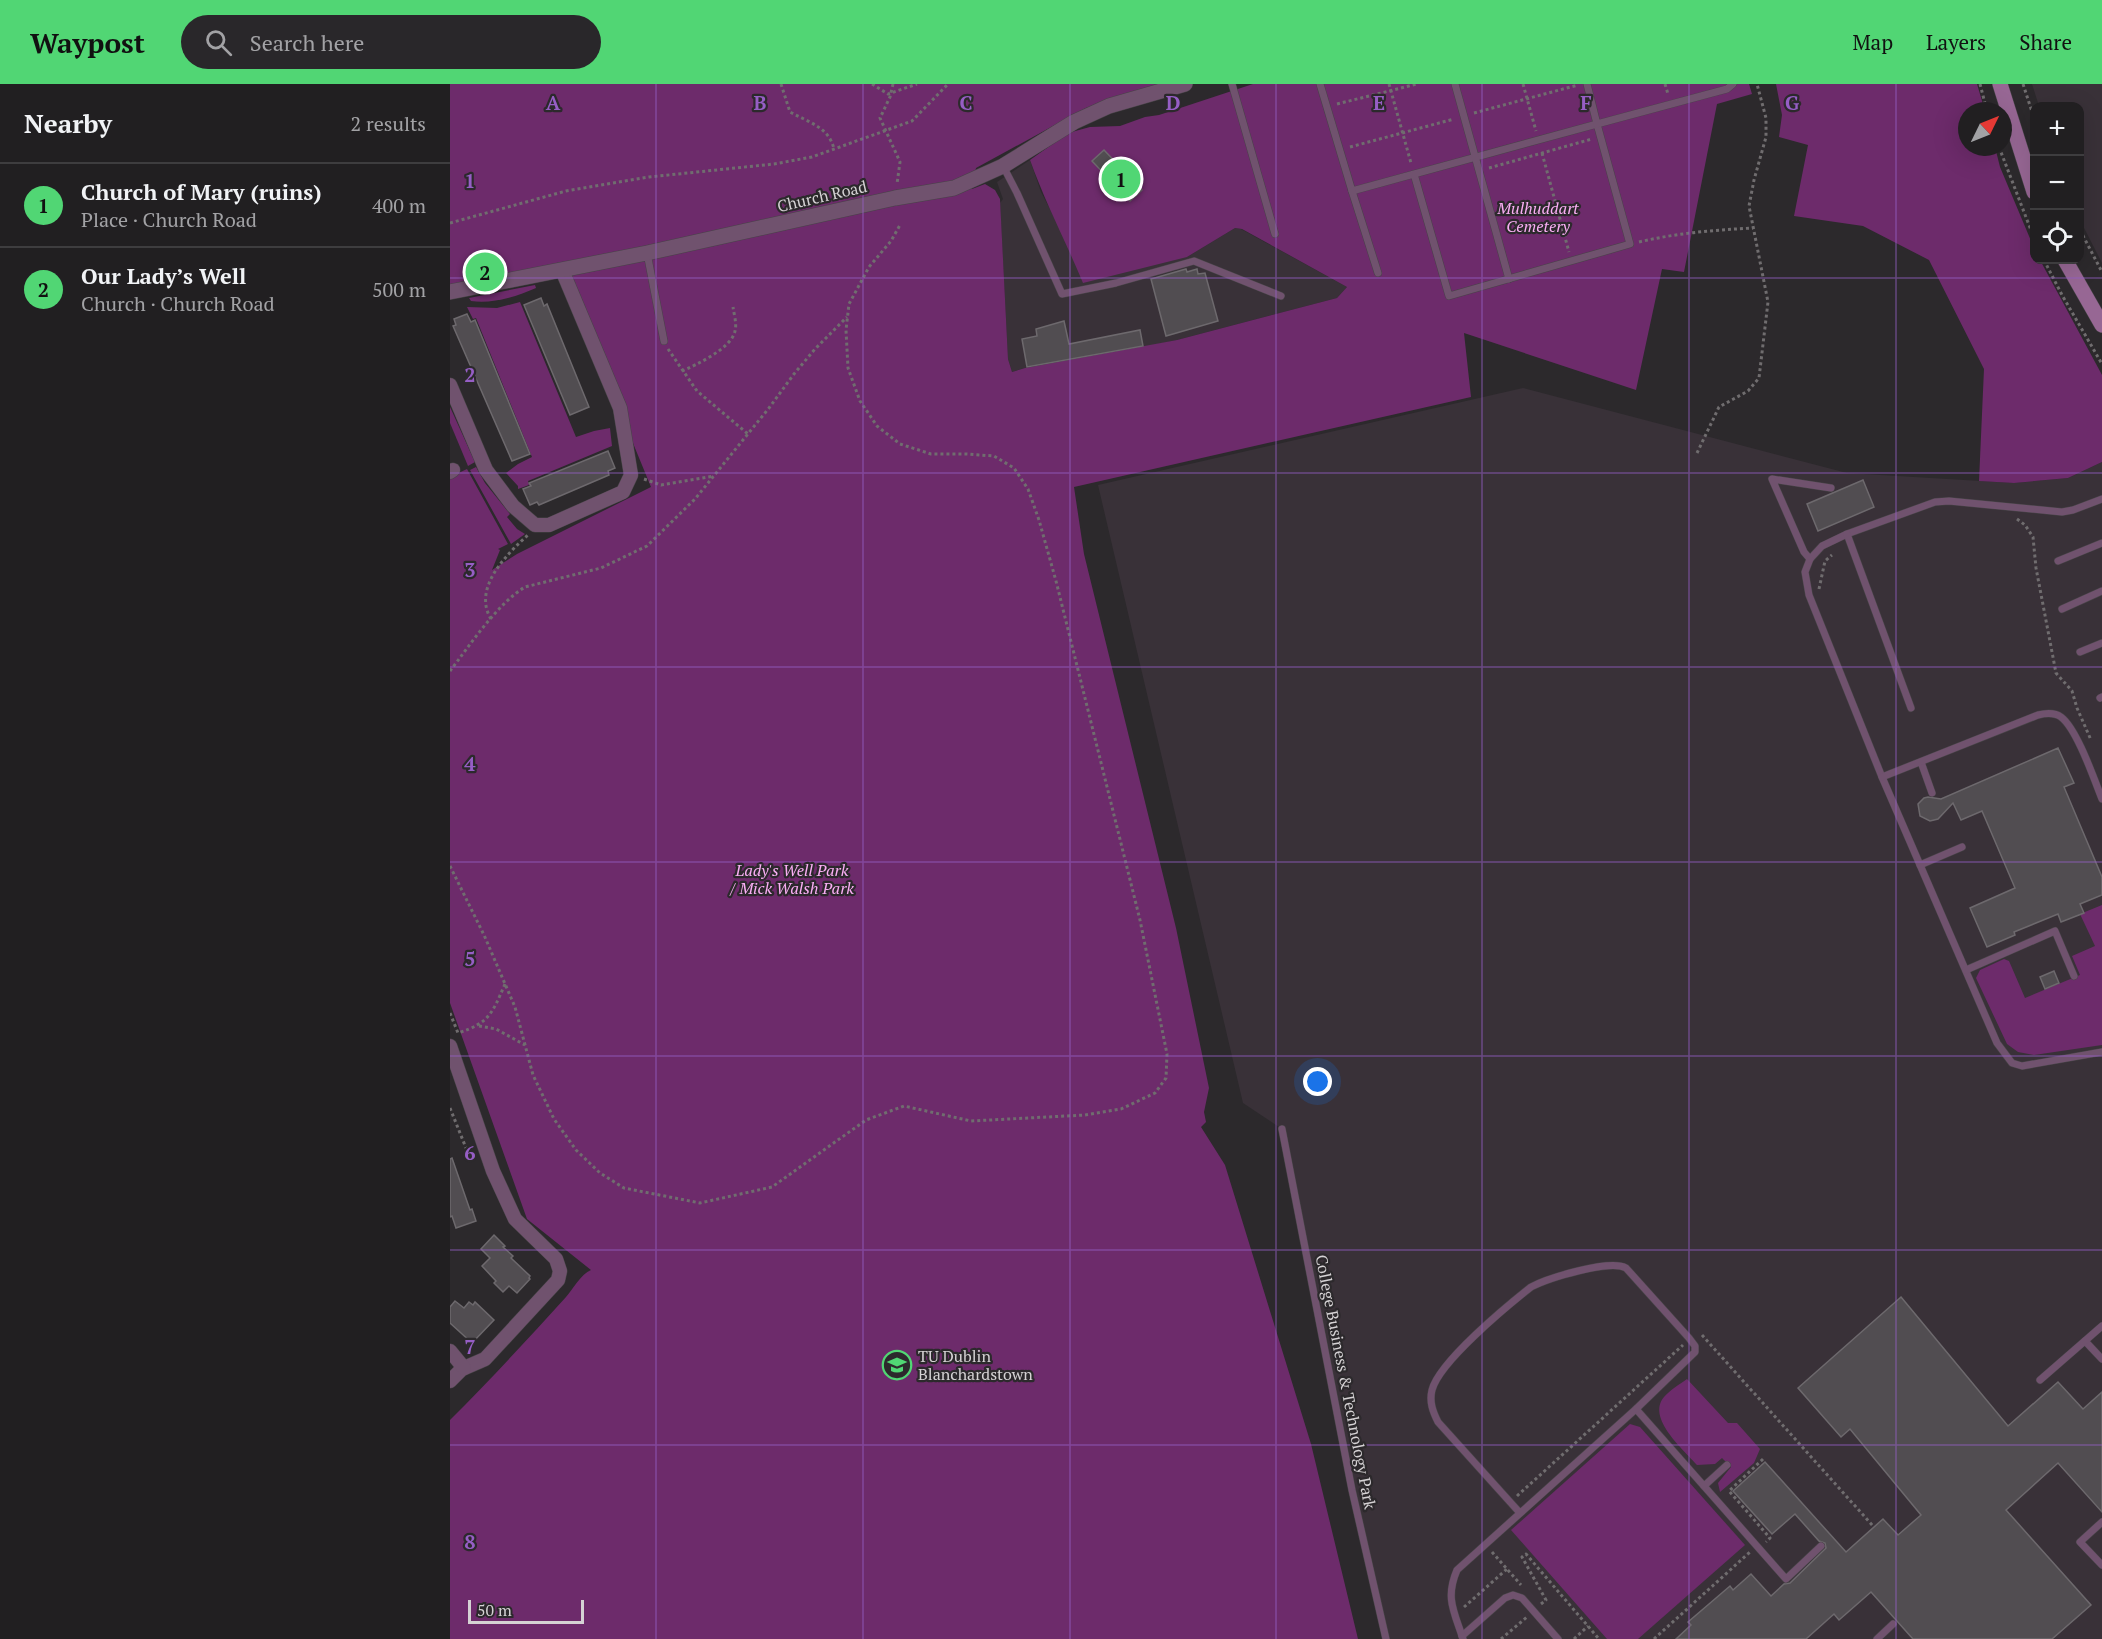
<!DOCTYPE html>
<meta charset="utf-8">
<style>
:root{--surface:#211f21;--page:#29272a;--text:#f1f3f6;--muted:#a2a2a5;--line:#3e3d3f;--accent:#51d674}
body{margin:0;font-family:"PT Serif",serif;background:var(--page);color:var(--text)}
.controls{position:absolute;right:18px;top:18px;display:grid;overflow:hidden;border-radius:12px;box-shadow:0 6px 24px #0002}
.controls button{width:54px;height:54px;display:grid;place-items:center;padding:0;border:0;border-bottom:2px solid var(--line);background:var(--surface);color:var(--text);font:30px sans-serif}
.compass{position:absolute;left:1508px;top:18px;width:54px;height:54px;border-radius:50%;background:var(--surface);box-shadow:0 6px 24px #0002;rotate:47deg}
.scale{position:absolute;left:18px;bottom:15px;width:116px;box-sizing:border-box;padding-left:6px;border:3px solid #d5d2d4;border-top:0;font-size:16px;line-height:21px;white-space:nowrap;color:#d5d2d4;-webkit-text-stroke:4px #2c292c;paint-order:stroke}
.you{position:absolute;left:868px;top:998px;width:21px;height:21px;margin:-15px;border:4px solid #fff;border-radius:50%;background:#1a73e8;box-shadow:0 0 0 9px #1a73e833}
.badge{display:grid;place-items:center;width:39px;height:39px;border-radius:50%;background:var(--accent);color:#111;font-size:20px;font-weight:700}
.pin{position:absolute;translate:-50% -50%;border:3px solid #fff;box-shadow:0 2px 6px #0006}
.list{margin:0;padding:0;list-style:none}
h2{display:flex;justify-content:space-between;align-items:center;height:78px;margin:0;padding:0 24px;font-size:26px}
h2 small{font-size:20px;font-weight:400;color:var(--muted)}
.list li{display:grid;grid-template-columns:39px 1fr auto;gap:18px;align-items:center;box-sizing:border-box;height:84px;padding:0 24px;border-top:2px solid var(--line)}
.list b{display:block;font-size:22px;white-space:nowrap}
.list p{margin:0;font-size:20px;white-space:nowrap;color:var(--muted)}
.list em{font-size:20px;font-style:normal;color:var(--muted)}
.icon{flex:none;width:33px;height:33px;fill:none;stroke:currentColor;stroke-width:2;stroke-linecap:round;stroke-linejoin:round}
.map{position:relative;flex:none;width:1652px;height:1555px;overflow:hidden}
header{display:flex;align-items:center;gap:36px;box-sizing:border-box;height:84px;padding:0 30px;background:var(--accent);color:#111}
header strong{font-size:28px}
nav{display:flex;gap:33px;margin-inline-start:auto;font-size:21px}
.search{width:420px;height:54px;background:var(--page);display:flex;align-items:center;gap:15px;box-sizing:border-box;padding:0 21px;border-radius:33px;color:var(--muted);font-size:22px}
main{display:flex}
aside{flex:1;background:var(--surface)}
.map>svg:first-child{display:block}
.built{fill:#393138}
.green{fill:#6d2b6b}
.building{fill:#514d51;stroke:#6d696d;stroke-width:1.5}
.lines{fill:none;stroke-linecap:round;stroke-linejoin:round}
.service-casing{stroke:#474447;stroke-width:8}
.minor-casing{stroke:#474447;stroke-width:15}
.tertiary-casing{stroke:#474447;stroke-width:16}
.secondary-casing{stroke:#474447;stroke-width:16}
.path{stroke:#706d6f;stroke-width:3;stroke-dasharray:3 3;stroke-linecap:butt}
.service{stroke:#70526e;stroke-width:7}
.minor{stroke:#70526e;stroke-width:14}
.tertiary{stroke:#70526e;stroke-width:15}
.secondary{stroke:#976794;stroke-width:15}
.grid{fill:none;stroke:#965ec5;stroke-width:1.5;stroke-opacity:0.55}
.labels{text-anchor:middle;stroke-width:4.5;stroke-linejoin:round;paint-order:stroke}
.street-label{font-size:16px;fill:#d5d2d4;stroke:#2c292c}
.park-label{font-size:16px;font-style:italic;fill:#fbaef5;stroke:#2c292c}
.poi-label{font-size:16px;fill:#d5d2d4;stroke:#2c292c;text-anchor:start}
.grid-label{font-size:20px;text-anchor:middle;font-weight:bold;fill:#965ec5;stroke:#2c292c;stroke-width:4.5;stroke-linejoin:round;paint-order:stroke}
</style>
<header>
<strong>Waypost</strong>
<div class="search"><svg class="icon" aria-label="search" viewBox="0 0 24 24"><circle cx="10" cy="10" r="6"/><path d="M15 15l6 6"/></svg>Search here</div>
<nav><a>Map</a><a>Layers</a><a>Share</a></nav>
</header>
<main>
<aside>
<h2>Nearby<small>2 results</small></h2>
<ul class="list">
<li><span class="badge">1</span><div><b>Church of Mary (ruins)</b><p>Place · Church Road</p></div><em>400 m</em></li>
<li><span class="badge">2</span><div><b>Our Lady’s Well</b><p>Church · Church Road</p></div><em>500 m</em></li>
</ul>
</aside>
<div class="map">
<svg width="1652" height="1555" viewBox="0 0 1652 1555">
<rect width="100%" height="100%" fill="#2c292c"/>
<g class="built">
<path d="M1582,0H1652V179L1630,136V22H1589Z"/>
<path d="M580,76L591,108L611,146L737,173L785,144L791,145L897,203L887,214L727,256L616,280L609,278L575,284L562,288L558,275L550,119L553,115L547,98Z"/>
<path d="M1073,304L1397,389L1564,399L1618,394L1652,378V1555H936L902,1406L832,1045L793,1019L648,401Z"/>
</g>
<g class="green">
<path d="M0,0H714L636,24L526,84L522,105L535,100L545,106L550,115L558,275L562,288L575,284L727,256L887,214L897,203L792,145L785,144L737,173L633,199C616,158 595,118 580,76L618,49L640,43L670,42L695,33L709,31L803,0H1299L1302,10L1267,20L1234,188L1212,185L1186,306L1014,249L1021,313L624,403L634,470L726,844L759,1004L754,1028L756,1038L751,1043L775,1081L861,1360L908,1555H0V1336C40,1296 78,1255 116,1213C123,1205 131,1190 141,1186L77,1135L0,919V393L17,385L58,460L48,465L50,466L42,486L67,470L201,403L114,191L0,211Z"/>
<path d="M1326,0H1527L1535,27H1517V63H1545L1550,83L1584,164V176H1590L1652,291V378L1618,394L1564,399L1529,397L1534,285L1479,176L1413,142L1344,132L1358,61L1329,53L1332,31Z"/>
<path d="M85,201L86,204C66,213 42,220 21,217L19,214Z"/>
<path d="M70,218L126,353L144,347L160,344L162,362L78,397L79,401L68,405V402L56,389L68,380L82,373L26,234L23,235L17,223L47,224Z"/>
<path d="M0,323L25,378L18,382L0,339Z"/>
<path d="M26,383L35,399L60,430L57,433L67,445L75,450L61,460L20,386Z"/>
<path d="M1652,821V961L1584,971L1568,968L1557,960L1526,894L1530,886L1554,875L1559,877L1575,914L1630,891L1622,872L1645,862L1630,830Z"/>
<path d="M1237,1295L1278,1339H1287L1310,1365L1304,1379L1270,1408L1268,1399L1281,1383L1272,1374L1265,1380L1247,1381C1234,1366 1196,1334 1214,1313C1220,1306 1230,1300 1237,1295Z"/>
<path d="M1180,1340L1190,1343L1295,1461L1188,1555H1157L1061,1446Z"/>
</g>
<g class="building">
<path d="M654,66L692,106L680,117L642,77Z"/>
<path d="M736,185L737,188L747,185L748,190L755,189L768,237L716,252L701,195Z"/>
<path d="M91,214L94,222L97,220L139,323L120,331L74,221Z"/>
<path d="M17,230L21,238L25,236L80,370L62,377L3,242L6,241L4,235Z"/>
<path d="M614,237L619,260L690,246L693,262L577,283L572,255L587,252L586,245Z"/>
<path d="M158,367L165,384L158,387L159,391L89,421L87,418L80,421L73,405L81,402L79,399Z"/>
<path d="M1413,396L1424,423L1368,447L1357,420Z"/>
<path d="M1608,664L1624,699L1614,703L1652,793V811L1630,820L1634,829L1611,838L1608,830L1564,848L1565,851L1537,863L1520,824L1565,804L1532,727L1511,736L1503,719L1488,735L1480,737L1470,732L1468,720L1474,714L1478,713L1491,715Z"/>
<path d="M1604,887L1609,899L1595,905L1590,893Z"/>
<path d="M2,1074L20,1126L22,1125L26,1137L6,1144L2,1132L0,1133V1075Z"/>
<path d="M44,1151L55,1162L53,1163L63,1172L61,1174L80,1192L79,1194L80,1195L67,1209L59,1202L53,1208L44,1199L46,1197L32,1182L40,1174L31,1165Z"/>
<path d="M1451,1213L1558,1342L1608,1298L1633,1325L1652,1308V1428L1608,1379L1556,1426L1641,1521L1602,1555H1463L1421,1508L1389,1536L1384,1530L1356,1555H1226L1241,1541L1238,1538L1280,1502L1283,1506L1301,1490L1321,1512L1334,1500L1340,1499L1376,1464L1375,1459L1369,1457L1345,1430L1322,1450L1283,1407L1315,1378L1396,1468L1433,1435L1448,1451L1471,1431L1400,1345L1391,1353L1348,1304Z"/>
<path d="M5,1217L14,1224L19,1218L23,1221L25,1218L44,1236L22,1259L0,1239V1223Z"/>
</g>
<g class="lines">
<g class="service-casing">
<g id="service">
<path d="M782,0L825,150"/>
<path d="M870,0L902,107L1147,40L1180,160L999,212L964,90"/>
<path d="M1005,0L1059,195"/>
<path d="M1137,0L1147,40L1277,5L1283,0"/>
<path d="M553,82L567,109L612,210L666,199L744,177L831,212"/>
<path d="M902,107L928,189"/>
<path d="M197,169L214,257"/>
<path d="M1652,415L1623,426L1612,428L1499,417L1485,418L1397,450L1372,462L1360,475L1355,488L1359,511L1432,693L1547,959L1562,979L1572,982L1652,968"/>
<path d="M1397,450L1461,624"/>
<path d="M1360,475L1354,468L1322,395L1381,404"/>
<path d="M1608,477L1652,459"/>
<path d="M1612,525L1652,507"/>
<path d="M1630,568L1652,559"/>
<path d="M1650,614L1652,613"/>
<path d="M1471,678L1482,709"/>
<path d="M1432,693L1588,631C1596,629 1604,628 1611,633C1627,645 1644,695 1652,715"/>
<path d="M1470,781L1512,763"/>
<path d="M1516,886L1605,847L1624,892"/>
<path d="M832,1045L902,1406L936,1555"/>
<path d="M1635,1257L1652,1275"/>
<path d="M1590,1296L1652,1242"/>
<path d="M1186,1325L1336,1495L1371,1462"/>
<path d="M1254,1402L1277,1381"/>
<path d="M1652,1438L1630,1458L1652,1481"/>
<path d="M1012,1552L1055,1514L1063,1511L1072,1514L1108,1555"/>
<path d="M1013,1555C1004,1527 995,1514 1007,1486L1186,1325L1245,1268V1262L1239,1254L1176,1184C1160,1175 1098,1194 1081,1203C1057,1222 989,1278 982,1306C979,1318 983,1328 988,1338L1070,1429"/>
<path d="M1427,1555L1443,1540"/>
</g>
</g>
<g class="minor-casing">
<g id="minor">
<path d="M0,301L36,386L63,422L85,441H99L173,408L181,391L170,324L112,186"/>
<path d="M0,388L3,386"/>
<path d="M0,962L43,1087L65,1135L106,1175L110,1187L108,1196L35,1275L12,1285L0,1297"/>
<path d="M0,1267L14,1284"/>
</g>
</g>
<g class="tertiary-casing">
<path id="tertiary" d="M0,208L197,169L445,114L504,104L553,82L624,38L659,22L735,0"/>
</g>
<g class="secondary-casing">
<g id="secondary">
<path d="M1550,0L1584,108"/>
<path d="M1615,176L1652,241"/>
</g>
</g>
<g class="path">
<path d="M331,0L340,28C358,38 379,43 384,65"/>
<path d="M422,0L438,10L467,0"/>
<path d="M443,0L440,13L430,34L450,78L447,100"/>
<path d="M939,0L961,79"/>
<path d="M1073,0L1086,47"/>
<path d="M1215,0L1218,10"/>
<path d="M1530,0L1537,27"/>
<path d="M1573,0L1584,34"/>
<path d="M887,20L967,0"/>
<path d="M1024,29L1128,1"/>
<path d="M900,63L1004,35"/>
<path d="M1549,63L1584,154"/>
<path d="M1092,69L1119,168"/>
<path d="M1039,84L1142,55"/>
<path d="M0,139L116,107L199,93L324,80L362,73L462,37L498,0"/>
<path d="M1630,146L1652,188"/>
<path d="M1189,158C1227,149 1264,146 1303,144"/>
<path d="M1594,176L1612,211L1652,280"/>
<path d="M218,265L247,307L298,350"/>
<path d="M232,287C246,281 282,264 285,247C287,240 284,230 283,223"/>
<path d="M1247,369L1269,323L1298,307L1309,294L1318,218L1299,122L1304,96L1316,53V34L1307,0"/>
<path d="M194,395L211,401L264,392"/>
<path d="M1567,435L1575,441L1583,453L1586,484L1606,589L1622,607L1627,624L1641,656"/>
<path d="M1369,505L1375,477L1382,471"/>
<path d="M41,535C22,504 57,470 78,451"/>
<path d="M0,587C20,561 47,520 75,503L151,484L197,462L245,415L319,324L344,290L365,265L397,233"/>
<path d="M0,782L34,851L65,923L83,991L104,1035L126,1066L150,1089L174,1104L250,1119L322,1103L416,1036L454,1022L521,1037L635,1031L671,1025L705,1009L716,994L717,970L690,836L606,497L589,436L578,405L564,384L544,372L516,370H481L450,360L427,342L410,317L398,284L396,246L399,220L419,183L441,157L450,141"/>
<path d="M0,929L8,949C39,939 42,930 55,900"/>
<path d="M29,942L46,945L75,961"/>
<path d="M0,1024L22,1079"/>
<path d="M1252,1251L1423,1442"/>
<path d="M1313,1375L1279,1407L1320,1454L1316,1458"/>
<path d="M1067,1412L1233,1261"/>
<path d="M1042,1468L1071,1501"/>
<path d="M1091,1520L1096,1516L1072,1473L1076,1470L1149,1555"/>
<path d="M1014,1523L1057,1485"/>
<path d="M1051,1555L1077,1533"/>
<path d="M1124,1555L1138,1542"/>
<path d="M1204,1555L1300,1468"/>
</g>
<use href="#service" class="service"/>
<use href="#minor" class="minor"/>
<use href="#tertiary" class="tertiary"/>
<use href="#secondary" class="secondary"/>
</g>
<path class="grid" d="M206,0V1555M413,0V1555M620,0V1555M826,0V1555M1032,0V1555M1239,0V1555M1446,0V1555M0,194H1652M0,389H1652M0,583H1652M0,778H1652M0,972H1652M0,1166H1652M0,1361H1652"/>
<defs>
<g id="university-ring" transform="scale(1.5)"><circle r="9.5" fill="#2c292c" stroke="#51d674" stroke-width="1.5"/><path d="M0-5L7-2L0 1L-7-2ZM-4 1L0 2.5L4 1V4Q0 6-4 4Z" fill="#51d674"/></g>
</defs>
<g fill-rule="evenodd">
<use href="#university-ring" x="447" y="1281"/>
</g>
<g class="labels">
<g class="street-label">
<text transform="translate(372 112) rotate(-13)" y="6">Church Road</text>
<text transform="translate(896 1298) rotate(79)" y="6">College Business &amp; Technology Park</text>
</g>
<g class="park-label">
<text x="1088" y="130">Mulhuddart<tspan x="1088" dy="18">Cemetery</tspan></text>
<text x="342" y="792">Lady's Well Park<tspan x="342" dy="18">/ Mick Walsh Park</tspan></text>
</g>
<g class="poi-label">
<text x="468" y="1278">TU Dublin<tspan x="468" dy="18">Blanchardstown</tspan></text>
</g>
</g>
<g class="grid-label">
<text x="103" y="26">A</text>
<text x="310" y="26">B</text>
<text x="516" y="26">C</text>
<text x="723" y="26">D</text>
<text x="929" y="26">E</text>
<text x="1136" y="26">F</text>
<text x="1342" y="26">G</text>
<text x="20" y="104">1</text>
<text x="20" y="298">2</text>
<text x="20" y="493">3</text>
<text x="20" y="687">4</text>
<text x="20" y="882">5</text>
<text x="20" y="1076">6</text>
<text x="20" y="1270">7</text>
<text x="20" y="1465">8</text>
</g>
</svg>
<div class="controls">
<button>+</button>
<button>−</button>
<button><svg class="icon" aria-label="locate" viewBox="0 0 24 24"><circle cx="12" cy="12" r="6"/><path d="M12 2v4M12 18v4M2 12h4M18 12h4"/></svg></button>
</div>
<svg class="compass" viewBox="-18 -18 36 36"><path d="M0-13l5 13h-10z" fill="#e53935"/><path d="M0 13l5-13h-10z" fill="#a2a2a5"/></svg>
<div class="scale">50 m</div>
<div class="you"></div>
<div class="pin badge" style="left:671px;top:95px">1</div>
<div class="pin badge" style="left:35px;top:188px">2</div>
</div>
</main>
